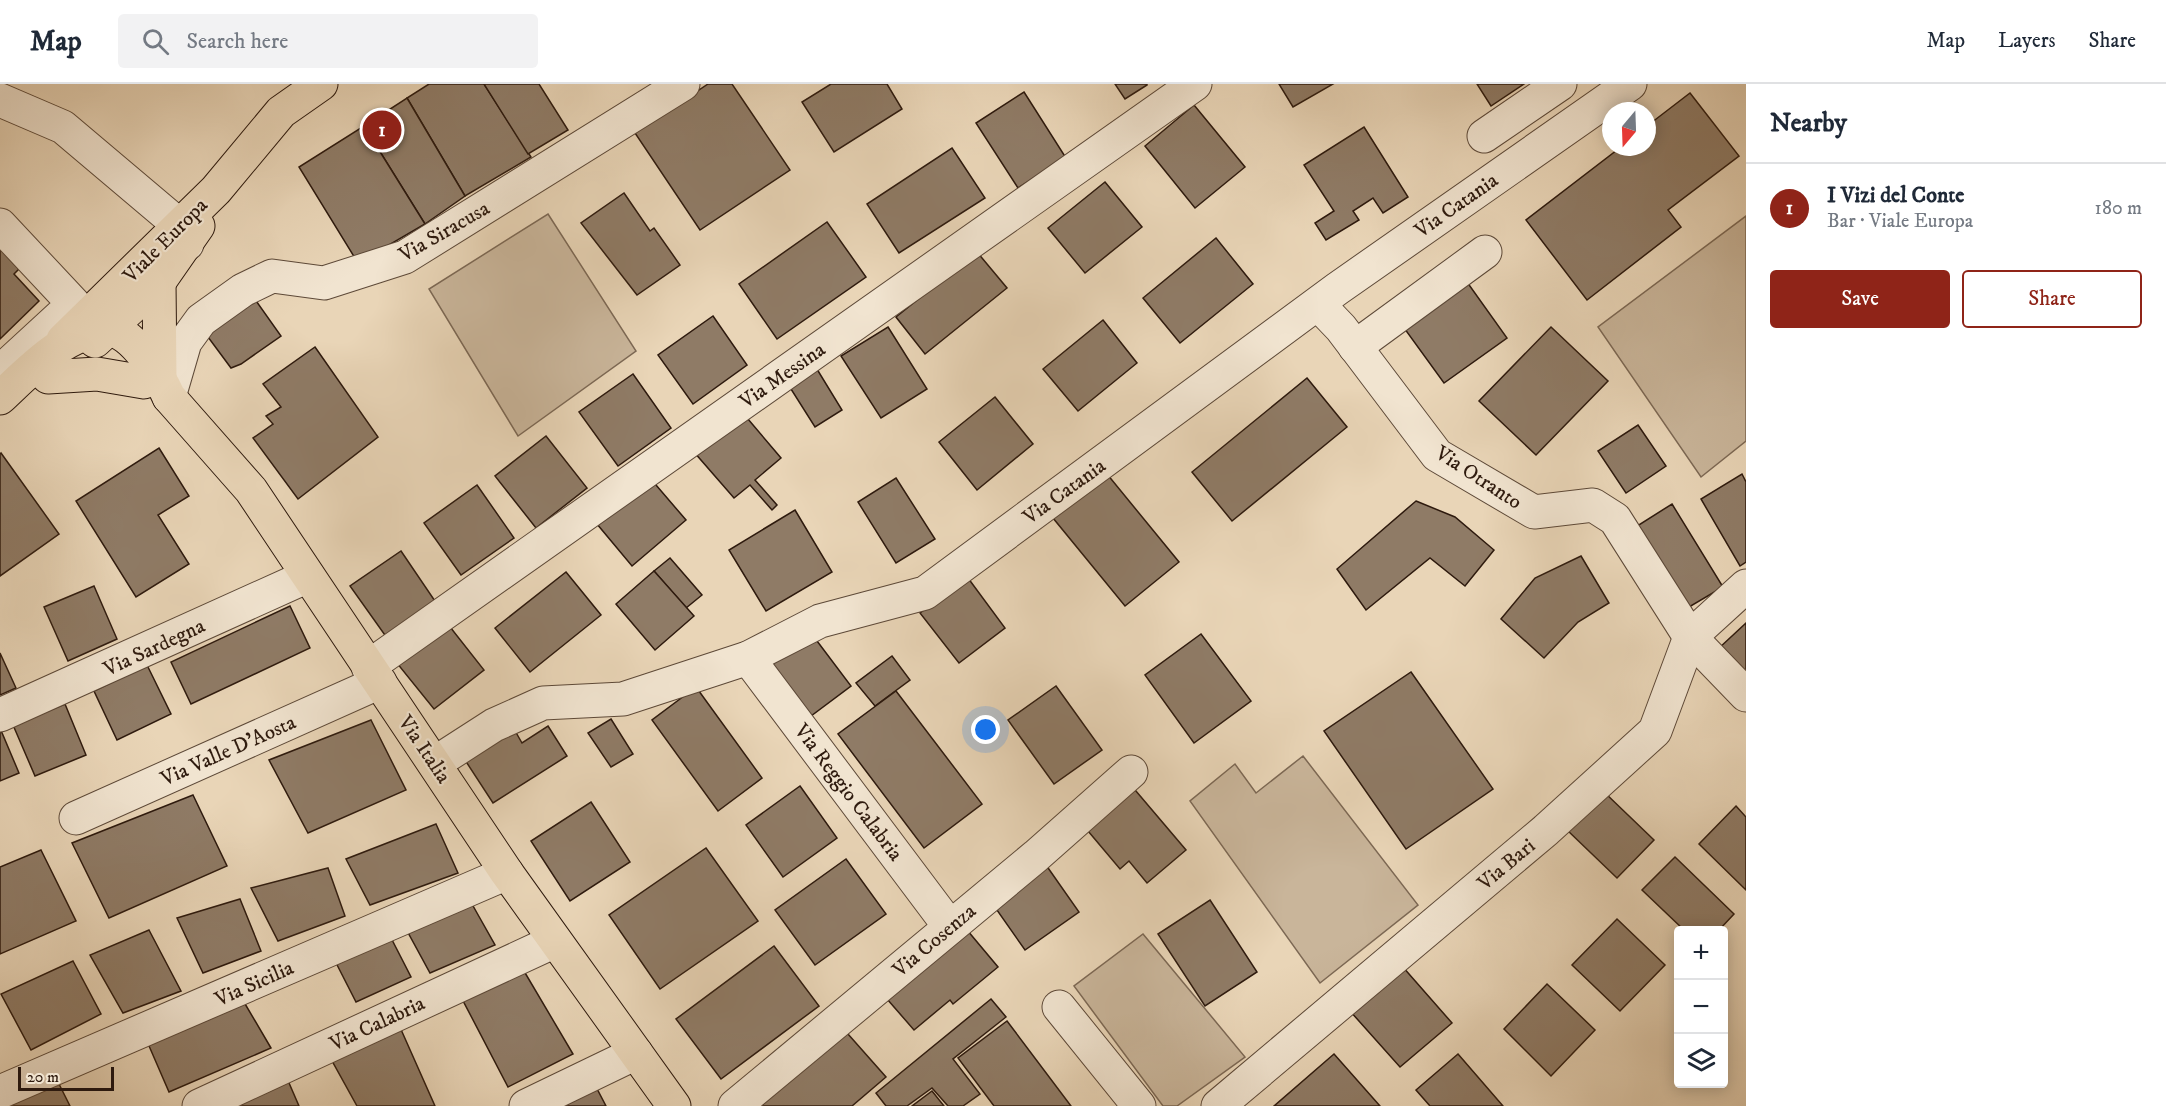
<!DOCTYPE html>
<meta charset="utf-8">
<style>
:root{--surface:#fff;--page:#f2f2f3;--text:#1f2937;--muted:#747a83;--line:#e0e1e3;--accent:#8f2418}
body{margin:0;font-family:"IM FELL DW Pica",serif;background:var(--page);color:var(--text)}
.controls{position:absolute;right:18px;bottom:18px;display:grid;overflow:hidden;border-radius:6px;box-shadow:0 3px 15px #0003}
.controls button{width:54px;height:54px;display:grid;place-items:center;padding:0;border:0;border-bottom:2px solid var(--line);background:var(--surface);color:var(--text);font:30px sans-serif}
.compass{position:absolute;left:1602px;top:18px;width:54px;height:54px;border-radius:50%;background:var(--surface);box-shadow:0 3px 15px #0003;rotate:199deg}
.scale{position:absolute;left:18px;bottom:15px;width:96px;box-sizing:border-box;padding-left:6px;border:3px solid #2e1a0e;border-top:0;font-size:16px;line-height:21px;white-space:nowrap;color:#2e1a0e;-webkit-text-stroke:4px #f1e4d0;paint-order:stroke}
.you{position:absolute;left:986px;top:646px;width:21px;height:21px;margin:-15px;border:4px solid #fff;border-radius:50%;background:#1a73e8;box-shadow:0 0 0 9px #1a73e833}
.badge{display:grid;place-items:center;width:39px;height:39px;border-radius:50%;background:var(--accent);color:#fff;font-size:20px;font-weight:700}
.pin{position:absolute;translate:-50% -50%;border:3px solid #fff;box-shadow:0 2px 6px #0006}
.list{margin:0;padding:0;list-style:none}
h2{display:flex;justify-content:space-between;align-items:center;height:78px;margin:0;padding:0 24px;font-size:26px}
h2 small{font-size:20px;font-weight:400;color:var(--muted)}
.list li{display:grid;grid-template-columns:39px 1fr auto;gap:18px;align-items:center;box-sizing:border-box;height:90px;padding:0 24px;border-top:2px solid var(--line)}
.list b{display:block;font-size:22px;white-space:nowrap}
.list p{margin:0;font-size:20px;white-space:nowrap;color:var(--muted)}
.list em{font-size:20px;font-style:normal;color:var(--muted)}
.actions{display:flex;gap:12px;padding:18px 24px}
.actions a{flex:1;padding:14px 0;border:2px solid var(--accent);border-radius:6px;text-align:center;font-size:21px;color:var(--accent)}
.actions .main{background:var(--accent);color:#fff}
.icon{flex:none;width:33px;height:33px;fill:none;stroke:currentColor;stroke-width:2;stroke-linecap:round;stroke-linejoin:round}
.map{position:relative;flex:none;width:1746px;height:1022px;overflow:hidden}
header{display:flex;align-items:center;gap:36px;box-sizing:border-box;height:84px;padding:0 30px;background:var(--surface);border-bottom:2px solid var(--line)}
header strong{font-size:28px}
nav{display:flex;gap:33px;margin-inline-start:auto;font-size:21px}
.search{width:420px;height:54px;background:var(--page);display:flex;align-items:center;gap:15px;box-sizing:border-box;padding:0 21px;border-radius:6px;color:var(--muted);font-size:22px}
main{display:flex}
aside{flex:1;background:var(--surface)}
.map>svg:first-child{display:block}
.green{fill:#c9b59a;stroke:#7c6854;stroke-width:1.5}
.building{fill:#8f7b66;stroke:#2e1a0e;stroke-width:1.5}
.lines{fill:none;stroke-linecap:round;stroke-linejoin:round}
.minor-casing{stroke:#5d4938;stroke-width:35}
.major-casing{stroke:#2e1a0e;stroke-width:35}
.minor{stroke:#f1e4d0;stroke-width:33}
.major{stroke:#e9d5b7;stroke-width:33}
.labels{text-anchor:middle;stroke-width:4.5;stroke-linejoin:round;paint-order:stroke}
.street-label{font-size:21px;fill:#2e1a0e;stroke:#f1e4d0}
</style>
<header>
<strong>Map</strong>
<div class="search"><svg class="icon" aria-label="search" viewBox="0 0 24 24"><circle cx="10" cy="10" r="6"/><path d="M15 15l6 6"/></svg>Search here</div>
<nav><a>Map</a><a>Layers</a><a>Share</a></nav>
</header>
<main>
<div class="map">
<svg width="1746" height="1022" viewBox="0 0 1746 1022">
<rect width="100%" height="100%" fill="#e9d5b7"/>
<filter id="stains"><feTurbulence type="fractalNoise" baseFrequency=".00333" numOctaves="4"/><feColorMatrix values="0 0 0 0 .2 0 0 0 0 .09 0 0 0 0 .02 0 0 0 .5 -.17"/></filter>
<radialGradient id="worn" r=".72"><stop offset=".6" stop-color="#630" stop-opacity="0"/><stop offset="1" stop-color="#630" stop-opacity=".3"/></radialGradient>
<g class="green">
<path d="M548,130L636,267L518,352L429,205Z"/>
<path d="M1746,132V357L1701,393L1598,243Z"/>
<path d="M1303,672L1418,821L1320,899L1190,717L1235,680L1256,709Z"/>
<path d="M1143,850L1245,973L1177,1022H1163L1074,902Z"/>
</g>
<g class="building">
<path d="M429,0H484L531,73L465,112L407,14Z"/>
<path d="M484,0H539L568,46L528,70Z"/>
<path d="M708,0H732L790,86L700,146L635,49Z"/>
<path d="M831,0H887L902,25L834,68L802,18Z"/>
<path d="M1115,0H1147V1L1125,15Z"/>
<path d="M1279,0H1333L1293,23Z"/>
<path d="M1477,0H1524L1491,22Z"/>
<path d="M1024,8L1066,74L1018,104L976,39Z"/>
<path d="M1690,9L1739,72L1668,126L1681,143L1587,216L1526,136L1621,63H1647V42Z"/>
<path d="M407,14L465,112L425,140L364,42Z"/>
<path d="M1194,21L1245,83L1195,124L1145,62Z"/>
<path d="M364,42L425,140L358,179L299,83Z"/>
<path d="M1364,43L1408,113L1383,129L1373,114L1353,127L1359,136L1326,156L1315,139L1334,127L1304,81Z"/>
<path d="M952,64L985,114L899,169L867,120Z"/>
<path d="M1105,98L1142,143L1085,189L1048,144Z"/>
<path d="M624,109L650,147L654,144L680,181L637,211L581,139Z"/>
<path d="M827,138L866,193L777,255L739,200Z"/>
<path d="M1216,154L1253,200L1180,259L1143,214Z"/>
<path d="M0,158L22,182L14,190L39,217L0,255Z"/>
<path d="M977,168L1007,204L925,270L896,233Z"/>
<path d="M1462,191L1507,254L1444,299L1399,237Z"/>
<path d="M254,214L281,252L241,280L231,284L205,249Z"/>
<path d="M713,232L747,281L693,320L658,271Z"/>
<path d="M1103,236L1137,279L1078,327L1043,285Z"/>
<path d="M888,243L927,305L881,334L841,272Z"/>
<path d="M1551,243L1608,297L1536,371L1479,317Z"/>
<path d="M315,263L378,353L298,415L253,354L273,340L266,332L281,323L263,300Z"/>
<path d="M812,277L842,326L815,343L784,294Z"/>
<path d="M633,290L671,344L618,382L579,328Z"/>
<path d="M1307,294L1347,343L1232,437L1192,388Z"/>
<path d="M995,313L1033,360L977,406L939,358Z"/>
<path d="M742,328L781,374L755,396L777,421L772,426L750,401L734,414L694,368Z"/>
<path d="M1638,341L1666,382L1626,409L1598,367Z"/>
<path d="M546,352L587,404L536,444L495,392Z"/>
<path d="M159,364L189,412L158,431L189,480L136,513L76,417Z"/>
<path d="M1,369L59,450L0,492V370Z"/>
<path d="M1107,390L1179,478L1125,522L1053,434Z"/>
<path d="M1742,390L1746,398V478L1740,482L1701,415Z"/>
<path d="M650,394L686,436L632,482L597,440Z"/>
<path d="M896,394L935,455L896,479L858,418Z"/>
<path d="M477,401L514,454L461,491L424,439Z"/>
<path d="M1416,417L1455,433L1494,466L1465,502L1430,474L1366,526L1337,485Z"/>
<path d="M1672,420L1723,503L1684,526L1634,444Z"/>
<path d="M795,426L832,488L766,527L729,466Z"/>
<path d="M401,467L437,520L387,554L350,502Z"/>
<path d="M1581,472L1609,519L1578,538L1544,574L1501,535L1535,494Z"/>
<path d="M670,474L702,511L686,524L654,487Z"/>
<path d="M654,487L694,532L655,566L616,520Z"/>
<path d="M566,488L601,531L530,588L495,544Z"/>
<path d="M968,494L1005,544L959,579L920,529Z"/>
<path d="M94,502L117,555L68,577L44,523Z"/>
<path d="M290,522L310,564L191,620L171,578Z"/>
<path d="M443,534L484,586L434,625L392,573Z"/>
<path d="M1746,539V595L1718,565Z"/>
<path d="M811,549L851,602L803,638L763,585Z"/>
<path d="M1201,550L1251,617L1194,659L1145,591Z"/>
<path d="M0,569L16,604L0,611Z"/>
<path d="M892,572L910,596L875,622L856,599Z"/>
<path d="M147,581L171,630L117,656L94,607Z"/>
<path d="M1411,588L1493,705L1406,765L1324,647Z"/>
<path d="M1056,602L1102,666L1054,700L1008,636Z"/>
<path d="M696,603L762,694L718,727L652,636Z"/>
<path d="M896,607L982,720L924,764L838,650Z"/>
<path d="M65,620L86,671L35,692L13,641Z"/>
<path d="M611,635L633,670L611,683L588,649Z"/>
<path d="M371,636L406,706L308,749L269,676Z"/>
<path d="M548,642L567,672L493,719L465,676L514,645L522,659Z"/>
<path d="M0,644L19,689L0,697Z"/>
<path d="M1130,700L1186,766L1147,799L1129,777L1120,785L1083,741Z"/>
<path d="M800,702L837,754L783,793L746,741Z"/>
<path d="M1603,707L1654,756L1617,794L1566,745Z"/>
<path d="M193,711L227,782L109,834L72,759Z"/>
<path d="M591,718L630,778L570,817L531,757Z"/>
<path d="M1736,722L1746,733V806L1699,760Z"/>
<path d="M436,740L458,789L370,821L346,775Z"/>
<path d="M706,764L758,837L660,905L609,831Z"/>
<path d="M41,766L76,837L0,870V783Z"/>
<path d="M1675,773L1734,830L1719,846H1684L1642,806Z"/>
<path d="M846,775L886,830L815,881L775,826Z"/>
<path d="M1046,781L1079,828L1025,866L992,819Z"/>
<path d="M328,784L345,832L278,857L251,804Z"/>
<path d="M468,813L495,861L430,889L405,843Z"/>
<path d="M240,815L261,867L203,889L177,834Z"/>
<path d="M1210,816L1257,888L1205,922L1158,850Z"/>
<path d="M1617,835L1665,881L1620,927L1572,881Z"/>
<path d="M962,840L998,883L953,920L950,916L914,946L881,908Z"/>
<path d="M149,846L181,907L123,929L90,871Z"/>
<path d="M388,848L411,893L356,918L332,871Z"/>
<path d="M774,862L819,922L721,995L676,935Z"/>
<path d="M73,877L101,930L31,966L1,910Z"/>
<path d="M521,882L573,970L508,1003L460,911Z"/>
<path d="M1402,882L1452,939L1400,983L1350,927Z"/>
<path d="M1547,900L1595,946L1551,992L1504,945Z"/>
<path d="M241,913L271,964L169,1008L146,955Z"/>
<path d="M991,915L1006,933L953,975L980,1010L963,1022H948L932,1004L907,1022H886L876,1009Z"/>
<path d="M1007,937L1071,1022H994L958,974Z"/>
<path d="M399,941L435,1022H357L331,975Z"/>
<path d="M840,941L886,993L852,1022H742Z"/>
<path d="M1334,970L1380,1022H1274Z"/>
<path d="M1458,970L1503,1022H1430L1416,1006Z"/>
<path d="M286,992L299,1022H226Z"/>
<path d="M57,996L70,1022H0Z"/>
<path d="M594,999L606,1022H541Z"/>
<path d="M932,1007L944,1022H912Z"/>
</g>
<g class="lines">
<g class="minor-casing">
<g id="minor">
<path d="M0,16L63,43L179,141L187,160"/>
<path d="M1484,52L1560,0"/>
<path d="M0,141L74,220L0,288"/>
<path d="M1319,221L1341,244L1437,371L1534,428L1593,421L1615,435L1690,553L1746,611"/>
<path d="M1355,263L1485,168"/>
<path d="M169,313L185,258L201,236L243,206L272,192L324,199L405,173L683,0"/>
<path d="M748,574L950,843"/>
<path d="M368,583L1195,0"/>
<path d="M0,631L308,492"/>
<path d="M435,679L494,641L543,619L623,615L748,574L820,537L925,509L1337,205L1630,0"/>
<path d="M76,734L380,598"/>
<path d="M1059,923L1139,1022"/>
<path d="M0,1008L507,789"/>
<path d="M199,1022L555,857"/>
<path d="M526,1022L636,969"/>
<path d="M735,1022L1036,772L1131,688"/>
<path d="M1218,1022L1546,746L1655,647L1690,553L1746,502"/>
</g>
</g>
<g class="major-casing">
<g id="major">
<path d="M159,198L160,295"/>
<path d="M63,256L216,106L281,28L321,0"/>
<path d="M95,257L159,198L198,142"/>
<path d="M48,293L97,290L144,298"/>
<path d="M0,314C28,288 66,246 108,246C133,246 160,293 169,313L251,406L507,789L674,1022"/>
</g>
</g>
<use href="#minor" class="minor"/>
<use href="#major" class="major"/>
</g>
<g class="labels">
<g class="street-label">
<text transform="translate(1456 121) rotate(-35)" y="7">Via Catania</text>
<text transform="translate(444 147) rotate(-30)" y="7">Via Siracusa</text>
<text transform="translate(165 156) rotate(-45)" y="7">Viale Europa</text>
<text transform="translate(782 291) rotate(-35)" y="7">Via Messina</text>
<text transform="translate(1479 393) rotate(33)" y="7">Via Otranto</text>
<text transform="translate(1064 407) rotate(-36)" y="7">Via Catania</text>
<text transform="translate(154 563) rotate(-25)" y="7">Via Sardegna</text>
<text transform="translate(425 665) rotate(56)" y="7">Via Italia</text>
<text transform="translate(228 666) rotate(-24)" y="7">Via Valle D'Aosta</text>
<text transform="translate(849 708) rotate(53)" y="7">Via Reggio Calabria</text>
<text transform="translate(1506 780) rotate(-40)" y="7">Via Bari</text>
<text transform="translate(934 856) rotate(-40)" y="7">Via Cosenza</text>
<text transform="translate(254 899) rotate(-24)" y="7">Via Sicilia</text>
<text transform="translate(377 939) rotate(-25)" y="7">Via Calabria</text>
</g>
</g>
<rect width="100%" height="100%" filter="url(#stains)"/>
<rect width="100%" height="100%" fill="url(#worn)"/>
</svg>
<div class="controls">
<button>+</button>
<button>−</button>
<button><svg class="icon" aria-label="layers" viewBox="0 0 24 24"><path d="M12 4l9 5-9 5-9-5zM3 14l9 5 9-5"/></svg></button>
</div>
<svg class="compass" viewBox="-18 -18 36 36"><path d="M0-13l5 13h-10z" fill="#e53935"/><path d="M0 13l5-13h-10z" fill="#747a83"/></svg>
<div class="scale">20 m</div>
<div class="you"></div>
<div class="pin badge" style="left:382px;top:46px">1</div>
</div>
<aside>
<h2>Nearby<small></small></h2>
<ul class="list">
<li><span class="badge">1</span><div><b>I Vizi del Conte</b><p>Bar · Viale Europa</p></div><em>180 m</em></li>
</ul>
<div class="actions"><a class="main">Save</a><a>Share</a></div>
</aside>
</main>
